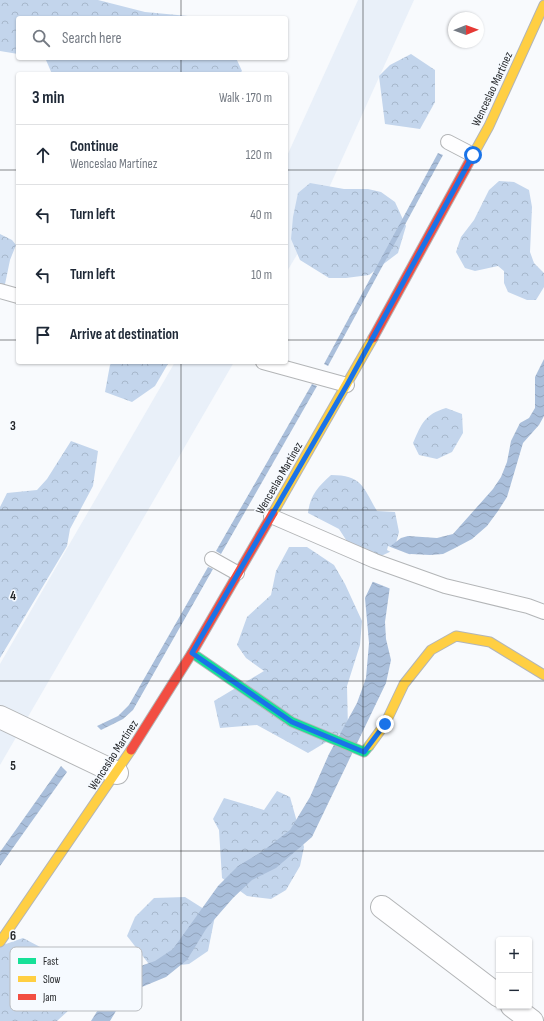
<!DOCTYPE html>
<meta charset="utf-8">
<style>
:root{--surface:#fff;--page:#f6f6f7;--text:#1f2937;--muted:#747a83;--line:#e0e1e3}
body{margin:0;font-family:"Sofia Sans Condensed",sans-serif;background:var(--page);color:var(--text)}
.controls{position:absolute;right:12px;bottom:12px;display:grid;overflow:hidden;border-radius:4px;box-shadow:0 1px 3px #0004}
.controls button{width:36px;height:36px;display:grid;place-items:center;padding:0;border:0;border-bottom:1px solid var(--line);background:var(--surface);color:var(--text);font:20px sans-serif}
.compass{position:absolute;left:448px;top:12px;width:36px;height:36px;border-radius:50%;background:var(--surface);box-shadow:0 1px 3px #0004;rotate:89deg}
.stop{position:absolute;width:12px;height:12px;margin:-9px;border:3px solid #1a73e8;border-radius:50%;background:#fff}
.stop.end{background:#1a73e8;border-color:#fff;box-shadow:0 1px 4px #0008}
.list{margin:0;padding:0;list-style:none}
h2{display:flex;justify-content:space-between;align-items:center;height:52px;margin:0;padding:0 16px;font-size:17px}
h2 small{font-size:13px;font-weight:400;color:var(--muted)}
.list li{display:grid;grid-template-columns:26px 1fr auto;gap:12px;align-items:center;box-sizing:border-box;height:60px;padding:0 16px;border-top:1px solid var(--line)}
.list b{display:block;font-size:15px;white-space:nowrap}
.list p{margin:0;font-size:13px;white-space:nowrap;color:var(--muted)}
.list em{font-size:13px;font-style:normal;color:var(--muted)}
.icon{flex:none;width:22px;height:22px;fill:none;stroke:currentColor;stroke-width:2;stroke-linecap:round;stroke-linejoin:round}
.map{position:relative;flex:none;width:544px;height:1021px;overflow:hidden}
.search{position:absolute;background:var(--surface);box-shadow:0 1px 3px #0004;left:16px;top:16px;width:272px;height:44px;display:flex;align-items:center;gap:10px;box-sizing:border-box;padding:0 14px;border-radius:4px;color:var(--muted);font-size:15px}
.panel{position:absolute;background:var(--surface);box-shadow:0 1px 3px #0004;left:16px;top:72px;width:272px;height:292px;border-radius:4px}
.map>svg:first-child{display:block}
.built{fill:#e9f0f9}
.forest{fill:url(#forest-crowns)}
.water{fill:url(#water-waves)}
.pier{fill:#f8fafd}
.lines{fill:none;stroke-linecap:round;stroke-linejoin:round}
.lane-casing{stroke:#b3b5b7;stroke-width:16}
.street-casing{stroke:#b3b5b7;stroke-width:24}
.fast-casing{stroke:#b3b5b7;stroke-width:11}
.slow-casing{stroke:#b3b5b7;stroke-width:11}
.jam-casing{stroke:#b3b5b7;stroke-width:11}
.lane{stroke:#fefeff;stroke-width:14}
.street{stroke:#fefeff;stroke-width:22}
.fast{stroke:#16e098;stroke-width:9}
.slow{stroke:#ffcf43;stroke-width:9}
.jam{stroke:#f24e42;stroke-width:9}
.route{stroke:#1a73e8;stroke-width:5}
.grid{fill:none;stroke:#26282b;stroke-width:1;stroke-opacity:0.55}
.labels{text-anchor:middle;stroke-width:3;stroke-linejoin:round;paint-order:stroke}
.street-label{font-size:12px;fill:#26282b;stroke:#f6faff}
.key{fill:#f6faff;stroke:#b8bbbf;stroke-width:1}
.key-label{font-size:11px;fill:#26282b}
.grid-label{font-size:13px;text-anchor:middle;font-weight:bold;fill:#26282b;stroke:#f6faff;stroke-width:3;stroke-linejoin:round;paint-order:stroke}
</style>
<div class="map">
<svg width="544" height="1021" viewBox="0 0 544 1021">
<defs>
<pattern id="forest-crowns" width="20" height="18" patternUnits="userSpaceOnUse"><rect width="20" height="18" fill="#c3d5ec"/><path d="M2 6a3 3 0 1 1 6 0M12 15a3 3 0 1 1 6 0" fill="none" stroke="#a7b7cb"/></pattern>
<pattern id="water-waves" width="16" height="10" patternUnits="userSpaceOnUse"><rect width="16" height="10" fill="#aabfdb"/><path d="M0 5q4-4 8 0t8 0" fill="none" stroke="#92a4bc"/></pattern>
</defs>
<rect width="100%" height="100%" fill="#f8fafd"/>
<g class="built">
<path d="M358,0H414L304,243L286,273V158Z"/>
<path d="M175,362H234L0,765V664Z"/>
</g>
<g class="forest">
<path d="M0,0H98L145,12L188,16L196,18H18V54L0,51Z"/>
<path d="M411,54L435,70V102L420,129L385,124L379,76L390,65Z"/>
<path d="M38,58H236L242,71L239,74H52L46,60Z"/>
<path d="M499,181L514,182L529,190L532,207L530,252L534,263L544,273V287L536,300H527L508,292L504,283V271L498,266L475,271L465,268L456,252L461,237L474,220L489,190Z"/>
<path d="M310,183L344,189H368L381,192L395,202L406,226L398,253L369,275L346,278H329L300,260L291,239L293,217L298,193Z"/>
<path d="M0,234L12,240L16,245L10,260L4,289H0Z"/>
<path d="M112,362H169L155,386L132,402L105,392L110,365Z"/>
<path d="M446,408L462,414L463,433L452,452L437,459L419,455L413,443C422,423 424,415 446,408Z"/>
<path d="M71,441L98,451L93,486L70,529L67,546L0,658V507L7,493L37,490L47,479Z"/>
<path d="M331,475C362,475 363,487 377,511L395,512L399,532L394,550L381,556L350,546L339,529L308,513C310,495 318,487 331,475Z"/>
<path d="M289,547H307L334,565L345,584L362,621L360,645L347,686L348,729L308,753L257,725L220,728L214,701L264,671L246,658L237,645L247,617L271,595L276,571Z"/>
<path d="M277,791L290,797L304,847L300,866L286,890L271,899L247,896L222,878L219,830L213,819L224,798L264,810Z"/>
<path d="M185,897L215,916L208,951L189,964L152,968L127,936L135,917L154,898Z"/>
<path d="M23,938L42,948L51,964L70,969L83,980L81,999L57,1021H0V946Z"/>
</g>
<g class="water">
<path d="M438,153L443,155L328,366L324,364Z"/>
<path d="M544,359V416L539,425L523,443L507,497L498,511L487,526L472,539L455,548L443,554L430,555L411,554L403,557L388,548L401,538L408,536L437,538L453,534L493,489L501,477L507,462L511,441L520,423L529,418L535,408V377Z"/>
<path d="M312,384L317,386L221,554L216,551Z"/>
<path d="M208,567L213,569L133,710L123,719L101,730L97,726L118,716L129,705Z"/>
<path d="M374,579L390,586L385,622L386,639L391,660L386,683L312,837L276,868L252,880L233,898L206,929L187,960L166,977L137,989L119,1006L110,1021H91L111,989L132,969L155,961L173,949L218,886L238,866L263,851L290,830L310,797L329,754L357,703L366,678L369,643L365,598Z"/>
<path d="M61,766L67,772L0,866V852Z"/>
</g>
<g class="pier">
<path d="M388,546L414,556L403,559L387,550Z"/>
<path d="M374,577L391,584V589L371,581Z"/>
</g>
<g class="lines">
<g class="lane-casing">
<g id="lane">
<path d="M448,142L473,155"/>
<path d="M0,291L18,296"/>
<path d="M263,362L347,385"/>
<path d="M271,516L375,561L445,586L528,606L544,612"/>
<path d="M212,559L237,573"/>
</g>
</g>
<g class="street-casing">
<g id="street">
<path d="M0,717L117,773"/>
<path d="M382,907L499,996"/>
<path d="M512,1006L532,1021"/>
</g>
</g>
<g class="fast-casing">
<path id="fast" d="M192,653L292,722L364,752L369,746"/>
</g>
<g class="slow-casing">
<g id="slow">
<path d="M473,155L489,126L544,5"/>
<path d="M273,513L373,338"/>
<path d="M369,746L385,724L404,684L431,650L456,636L490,642L544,675"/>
<path d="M0,942L131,750"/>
</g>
</g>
<g class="jam-casing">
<g id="jam">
<path d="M373,338L473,155"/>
<path d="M131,750L192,653L273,513"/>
</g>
</g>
<use href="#lane" class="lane"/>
<use href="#street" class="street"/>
<use href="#fast" class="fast"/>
<use href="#slow" class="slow"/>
<use href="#jam" class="jam"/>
</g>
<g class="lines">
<path class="route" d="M385,724L364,752L292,722L192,653L347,385L473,155"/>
</g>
<path class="grid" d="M181,0V18M363,0V1021M181,58V74M0,170H18M286,170H544M0,340H18M286,340H544M181,362V1021M0,510H544M0,681H544M0,851H544"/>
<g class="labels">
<g class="street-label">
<text transform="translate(492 89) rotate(-65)" y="4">Wenceslao Martínez</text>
<text transform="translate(279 478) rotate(-60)" y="4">Wenceslao Martínez</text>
<text transform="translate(113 755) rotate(-57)" y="4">Wenceslao Martínez</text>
</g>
</g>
<rect x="10" y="947" width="132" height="64" rx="6" class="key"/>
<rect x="18" y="958" width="18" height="6" fill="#16e098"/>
<rect x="18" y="976" width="18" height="6" fill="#ffcf43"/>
<rect x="18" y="994" width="18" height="6" fill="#f24e42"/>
<g class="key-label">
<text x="43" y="965">Fast</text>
<text x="43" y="983">Slow</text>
<text x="43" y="1001">Jam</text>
</g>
<g class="grid-label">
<text x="13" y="430">3</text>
<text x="13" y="600">4</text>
<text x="13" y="770">5</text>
<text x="13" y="940">6</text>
</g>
</svg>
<div class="controls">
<button>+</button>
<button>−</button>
</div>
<svg class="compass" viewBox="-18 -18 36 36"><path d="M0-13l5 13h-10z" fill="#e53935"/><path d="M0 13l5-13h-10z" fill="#747a83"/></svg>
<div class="stop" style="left:473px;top:155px"></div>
<div class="stop end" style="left:385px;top:724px"></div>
<div class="search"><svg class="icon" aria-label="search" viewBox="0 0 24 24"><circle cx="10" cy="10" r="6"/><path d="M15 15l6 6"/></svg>Search here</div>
<section class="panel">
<h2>3 min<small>Walk · 170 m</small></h2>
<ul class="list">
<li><svg class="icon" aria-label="ahead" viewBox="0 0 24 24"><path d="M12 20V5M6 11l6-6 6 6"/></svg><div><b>Continue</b><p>Wenceslao Martínez</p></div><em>120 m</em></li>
<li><svg class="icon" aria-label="left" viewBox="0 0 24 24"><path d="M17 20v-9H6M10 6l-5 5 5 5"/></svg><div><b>Turn left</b></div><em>40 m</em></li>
<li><svg class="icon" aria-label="left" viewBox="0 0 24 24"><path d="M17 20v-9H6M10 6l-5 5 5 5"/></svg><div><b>Turn left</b></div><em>10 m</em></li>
<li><svg class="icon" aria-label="arrive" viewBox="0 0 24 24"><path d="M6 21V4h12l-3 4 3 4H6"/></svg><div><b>Arrive at destination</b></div></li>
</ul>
</section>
</div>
